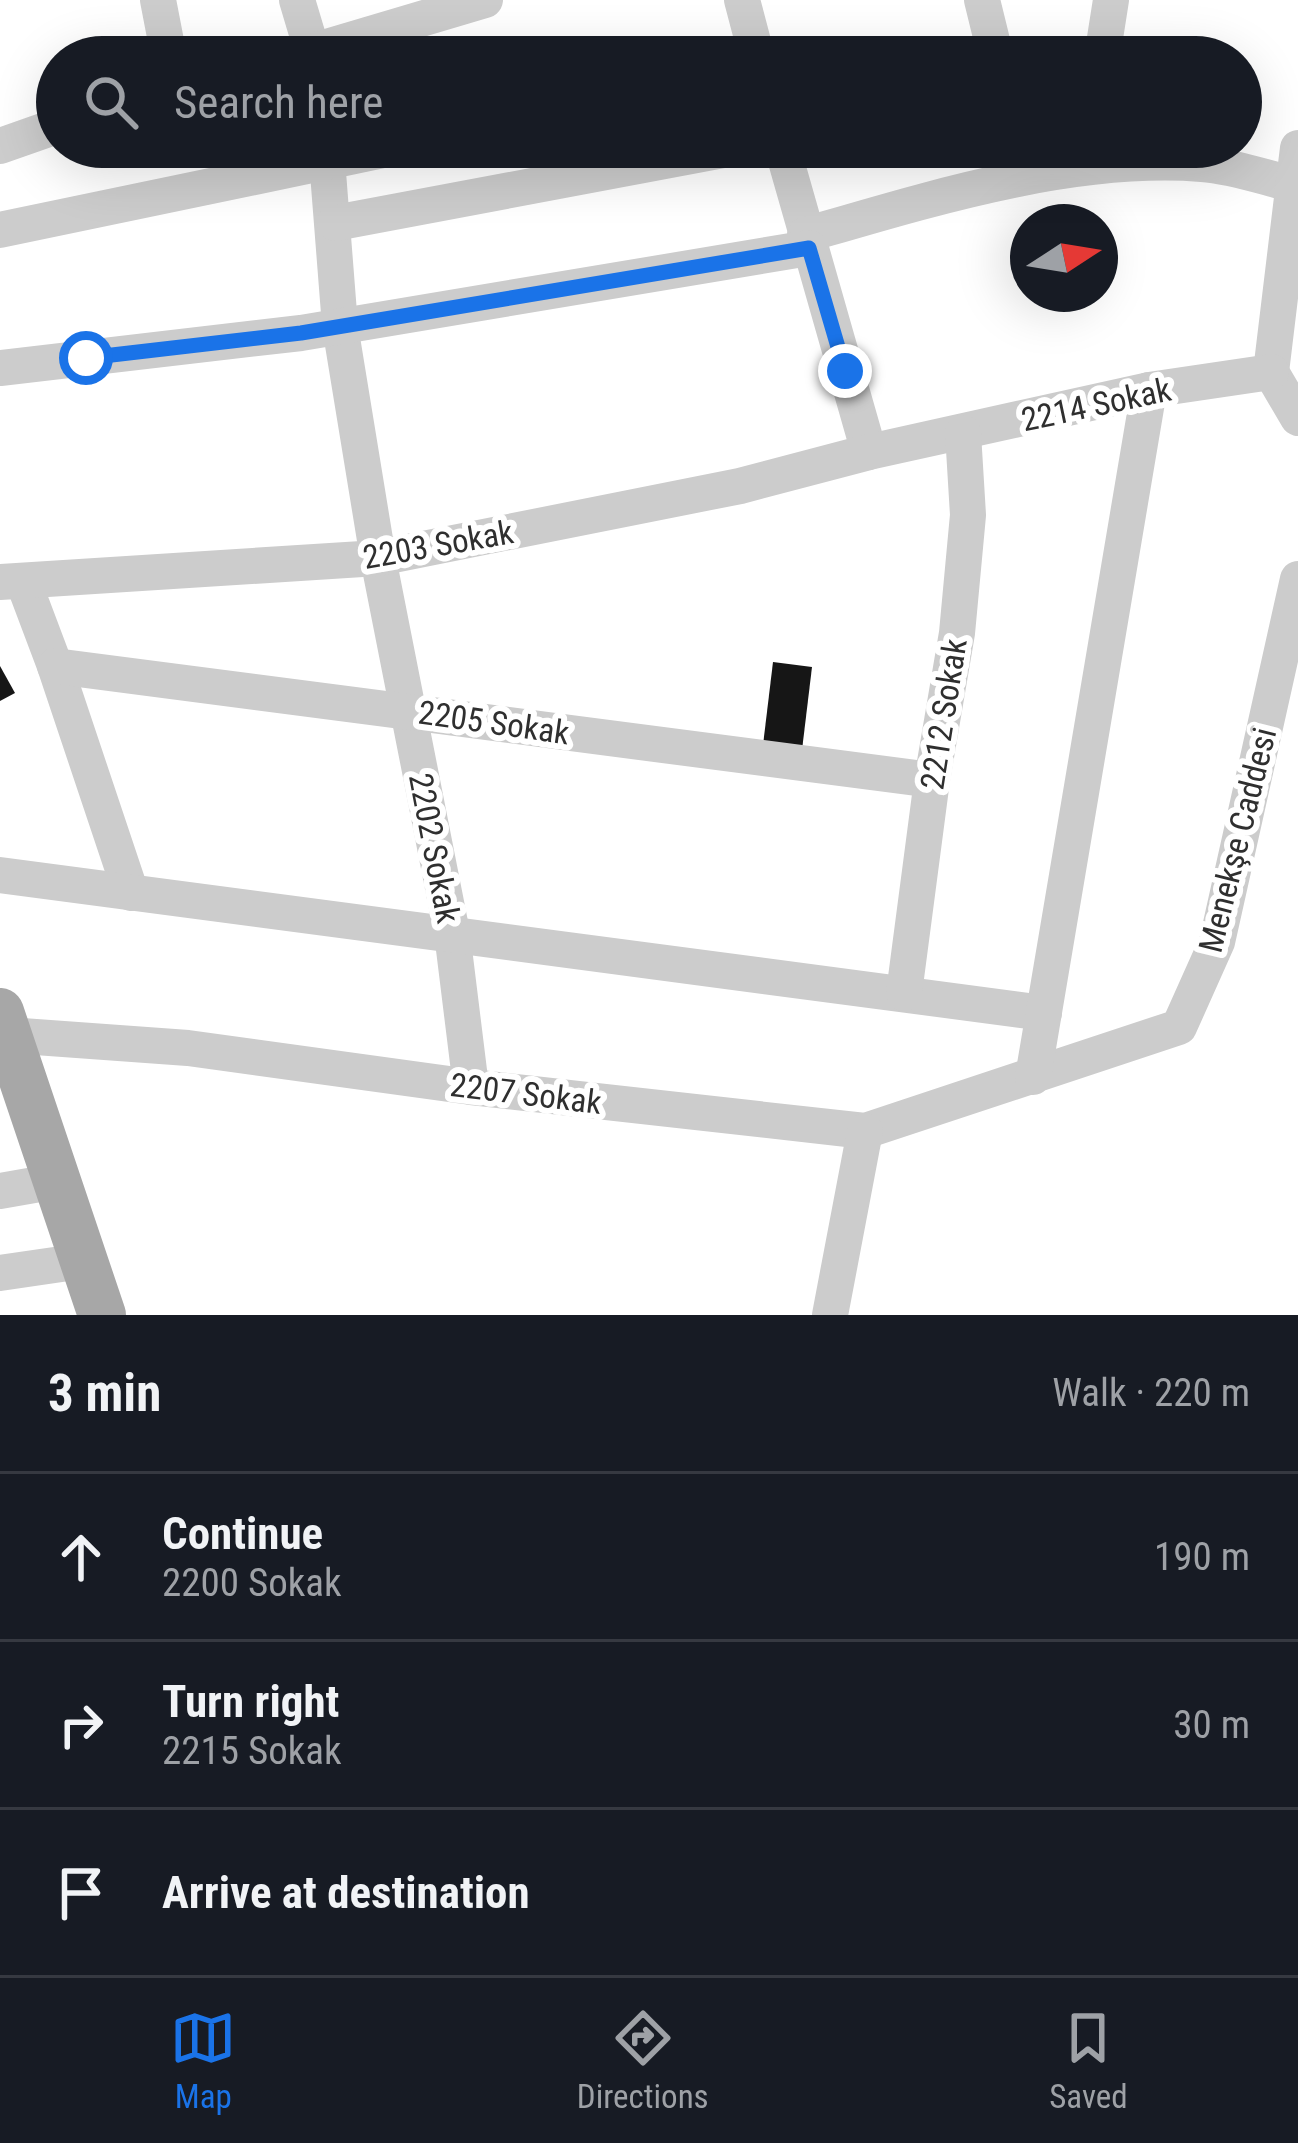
<!DOCTYPE html>
<meta charset="utf-8">
<style>
:root{--surface:#171b24;--page:#242831;--text:#f1f3f6;--muted:#9ea1a6;--line:#363941;--accent:#1a73e8}
body{margin:0;font-family:"Roboto Condensed",sans-serif;background:var(--page);color:var(--text)}
.compass{position:absolute;left:1010px;top:204px;width:108px;height:108px;border-radius:50%;background:var(--surface);box-shadow:0 12px 48px #0002;rotate:78deg}
.stop{position:absolute;width:36px;height:36px;margin:-27px;border:9px solid #1a73e8;border-radius:50%;background:#fff}
.stop.end{background:#1a73e8;border-color:#fff;box-shadow:0 3px 12px #0008}
.list{margin:0;padding:0;list-style:none}
h2{display:flex;justify-content:space-between;align-items:center;height:156px;margin:0;padding:0 48px;font-size:51px}
h2 small{font-size:39px;font-weight:400;color:var(--muted)}
.list li{display:grid;grid-template-columns:78px 1fr auto;gap:36px;align-items:center;box-sizing:border-box;height:168px;padding:0 48px;border-top:3px solid var(--line)}
.list b{display:block;font-size:45px;white-space:nowrap}
.list p{margin:0;font-size:39px;white-space:nowrap;color:var(--muted)}
.list em{font-size:39px;font-style:normal;color:var(--muted)}
.icon{flex:none;width:66px;height:66px;fill:none;stroke:currentColor;stroke-width:2;stroke-linecap:round;stroke-linejoin:round}
.map{position:relative;flex:none;width:1298px;height:1315px;overflow:hidden}
.search{position:absolute;background:var(--surface);box-shadow:0 12px 48px #0002;left:36px;right:36px;top:36px;height:132px;display:flex;align-items:center;gap:30px;box-sizing:border-box;padding:0 42px;border-radius:66px;color:var(--muted);font-size:45px}
.sheet{height:660px;background:var(--surface)}
nav{display:flex;justify-content:space-around;align-items:center;box-sizing:border-box;height:168px;border-top:3px solid var(--line);background:var(--surface);font-size:33px;color:var(--muted)}
nav a{display:grid;justify-items:center;gap:6px}
nav .on{color:var(--accent)}
.map>svg:first-child{display:block}
.building{fill:#161616}
.lines{fill:none;stroke-linecap:round;stroke-linejoin:round}
.minor{stroke:#ccc;stroke-width:36}
.major{stroke:#a7a7a7;stroke-width:48}
.route{stroke:#1a73e8;stroke-width:15}
.labels{text-anchor:middle;stroke-width:12;stroke-linejoin:round;paint-order:stroke}
.street-label{font-size:33px;fill:#2f2f2f;stroke:#fff}
</style>
<div class="map">
<svg width="1298" height="1315" viewBox="0 0 1298 1315">
<rect width="100%" height="100%" fill="#fff"/>
<g class="building">
<path d="M773,662L812,667L802,750L763,745Z"/>
<path d="M0,666L15,693L0,701Z"/>
</g>
<g class="lines">
<g class="minor">
<path d="M158,0L169,57"/>
<path d="M297,0L314,57"/>
<path d="M742,0L757,57"/>
<path d="M982,0L996,57"/>
<path d="M293,57L485,0"/>
<path d="M1102,57L1111,0"/>
<path d="M0,146L57,126"/>
<path d="M326,147L340,326L378,558L452,933L471,1087"/>
<path d="M782,147L869,452"/>
<path d="M335,223L739,147"/>
<path d="M0,230L398,147"/>
<path d="M805,235C929,199 1073,154 1202,164C1232,166 1263,177 1292,184"/>
<path d="M0,368L301,333L809,248"/>
<path d="M1271,372L1298,148"/>
<path d="M1271,372L1298,418"/>
<path d="M23,581L55,666L131,893"/>
<path d="M0,582L378,558L740,486L869,452L1149,390L1271,372"/>
<path d="M55,666L932,780"/>
<path d="M0,875L1044,1013"/>
<path d="M904,993L932,780L957,633L968,515L963,433"/>
<path d="M8,1035L188,1048L471,1087L865,1131L1179,1027L1217,942L1298,579"/>
<path d="M1033,1077L1149,390"/>
<path d="M0,1191L57,1181"/>
<path d="M0,1273L82,1261"/>
<path d="M830,1315L865,1131"/>
</g>
<path class="major" d="M0,1012L102,1315"/>
</g>
<g class="lines">
<path class="route" d="M86,358L301,333L809,248L845,371"/>
</g>
<g class="labels">
<g class="street-label">
<text transform="translate(1096 404) rotate(-12)" y="12">2214 Sokak</text>
<text transform="translate(438 544) rotate(-10)" y="12">2203 Sokak</text>
<text transform="translate(943 714) rotate(-81)" y="12">2212 Sokak</text>
<text transform="translate(494 722) rotate(8)" y="12">2205 Sokak</text>
<text transform="translate(1237 840) rotate(-76)" y="12">Menekşe Caddesi</text>
<text transform="translate(435 848) rotate(79)" y="12">2202 Sokak</text>
<text transform="translate(526 1093) rotate(7)" y="12">2207 Sokak</text>
</g>
</g>
</svg>
<svg class="compass" viewBox="-18 -18 36 36"><path d="M0-13l5 13h-10z" fill="#e53935"/><path d="M0 13l5-13h-10z" fill="#9ea1a6"/></svg>
<div class="stop" style="left:86px;top:358px"></div>
<div class="stop end" style="left:845px;top:371px"></div>
<div class="search"><svg class="icon" aria-label="search" viewBox="0 0 24 24"><circle cx="10" cy="10" r="6"/><path d="M15 15l6 6"/></svg>Search here</div>
</div>
<section class="sheet">
<h2>3 min<small>Walk · 220 m</small></h2>
<ul class="list">
<li><svg class="icon" aria-label="ahead" viewBox="0 0 24 24"><path d="M12 20V5M6 11l6-6 6 6"/></svg><div><b>Continue</b><p>2200 Sokak</p></div><em>190 m</em></li>
<li><svg class="icon" aria-label="right" viewBox="0 0 24 24"><path d="M7 20v-9h11M14 6l5 5-5 5"/></svg><div><b>Turn right</b><p>2215 Sokak</p></div><em>30 m</em></li>
<li><svg class="icon" aria-label="arrive" viewBox="0 0 24 24"><path d="M6 21V4h12l-3 4 3 4H6"/></svg><div><b>Arrive at destination</b></div></li>
</ul>
</section>
<nav>
<a class="on"><svg class="icon" aria-label="map" viewBox="0 0 24 24"><path d="M3 6l6-2 6 2 6-2v14l-6 2-6-2-6 2zM9 4v14M15 6v14"/></svg>Map</a>
<a><svg class="icon" aria-label="directions" viewBox="0 0 24 24"><path d="M12 3l9 9-9 9-9-9zM9 14v-3h6M13 9l2 2-2 2"/></svg>Directions</a>
<a><svg class="icon" aria-label="saved" viewBox="0 0 24 24"><path d="M7 4h10v16l-5-4-5 4z"/></svg>Saved</a>
</nav>
